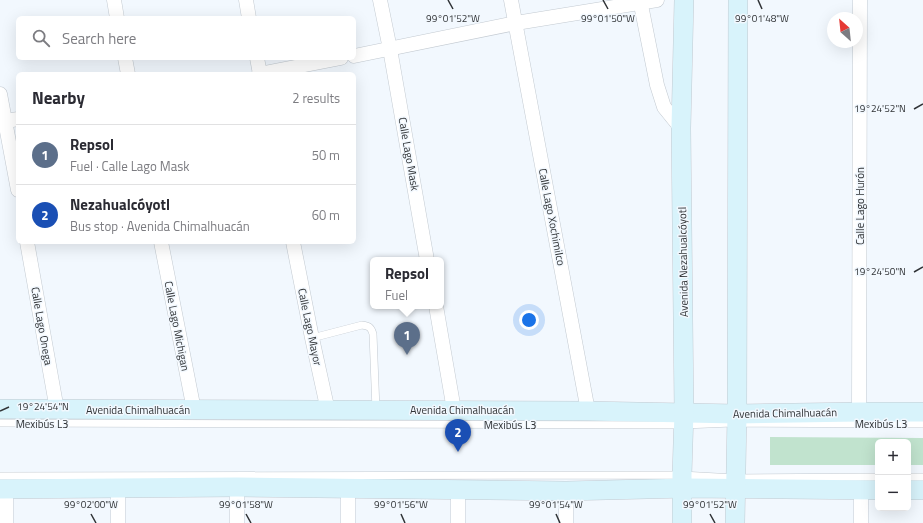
<!DOCTYPE html>
<meta charset="utf-8">
<style>
:root{--surface:#fff;--page:#f7f7f7;--text:#2b2b33;--muted:#7c7c81;--line:#e1e1e2;--accent:#db2777}
body{margin:0;font-family:"Titillium Web",sans-serif;background:var(--page);color:var(--text)}
.controls{position:absolute;right:12px;bottom:12px;display:grid;overflow:hidden;border-radius:6px;box-shadow:0 4px 16px #0002}
.controls button{width:36px;height:36px;display:grid;place-items:center;padding:0;border:0;border-bottom:1px solid var(--line);background:var(--surface);color:var(--text);font:20px sans-serif}
.compass{position:absolute;left:827px;top:12px;width:36px;height:36px;border-radius:50%;background:var(--surface);box-shadow:0 4px 16px #0002;rotate:333deg}
.you{position:absolute;left:529px;top:320px;width:14px;height:14px;margin:-10px;border:3px solid #fff;border-radius:50%;background:#1a73e8;box-shadow:0 0 0 6px #1a73e833}
.badge{display:grid;place-items:center;width:26px;height:26px;border-radius:50%;background:var(--accent);color:#fff;font-size:13px;font-weight:700}
.pin{position:absolute;translate:-50% -33px;filter:drop-shadow(0 1px 2px #0008)}
.pin::after{content:'';position:absolute;top:21px;width:14px;height:12px;background:inherit;clip-path:polygon(0 0,100% 0,50% 100%)}
.popup{position:absolute;left:370px;top:257px;width:74px;height:52px;box-sizing:border-box;display:grid;place-content:center;border-radius:6px;background:var(--surface);filter:drop-shadow(0 1px 3px #0005);font-size:13px;white-space:nowrap;color:var(--muted)}
.popup b{font-size:15px;color:var(--text)}
.popup::after{content:'';position:absolute;left:50%;top:100%;margin-left:-8px;border:8px solid transparent;border-top-color:var(--surface)}
.list{margin:0;padding:0;list-style:none}
h2{display:flex;justify-content:space-between;align-items:center;height:52px;margin:0;padding:0 16px;font-size:17px}
h2 small{font-size:13px;font-weight:400;color:var(--muted)}
.list li{display:grid;grid-template-columns:26px 1fr auto;gap:12px;align-items:center;box-sizing:border-box;height:60px;padding:0 16px;border-top:1px solid var(--line)}
.list b{display:block;font-size:15px;white-space:nowrap}
.list p{margin:0;font-size:13px;white-space:nowrap;color:var(--muted)}
.list em{font-size:13px;font-style:normal;color:var(--muted)}
.icon{flex:none;width:22px;height:22px;fill:none;stroke:currentColor;stroke-width:2;stroke-linecap:round;stroke-linejoin:round}
.map{position:relative;flex:none;width:923px;height:523px;overflow:hidden}
.search{position:absolute;background:var(--surface);box-shadow:0 4px 16px #0002;left:16px;top:16px;width:340px;height:44px;display:flex;align-items:center;gap:10px;box-sizing:border-box;padding:0 14px;border-radius:6px;color:var(--muted);font-size:15px}
.panel{position:absolute;background:var(--surface);box-shadow:0 4px 16px #0002;left:16px;top:72px;width:340px;height:172px;border-radius:6px}
.map>svg:first-child{display:block}
.green{fill:#c1e3ce}
.lines{fill:none;stroke-linecap:round;stroke-linejoin:round}
.lane-casing{stroke:#c3cad1;stroke-width:8}
.street-casing{stroke:#c3cad1;stroke-width:15}
.secondary-casing{stroke:#c3cad1;stroke-width:20}
.lane{stroke:#fff;stroke-width:7}
.street{stroke:#fff;stroke-width:14}
.secondary{stroke:#d8f3fb;stroke-width:19}
.ticks{fill:none;stroke:#303336;stroke-width:1.5}
.labels{text-anchor:middle;stroke-width:3;stroke-linejoin:round;paint-order:stroke}
.street-label{font-size:11px;fill:#303336;stroke:#f2f8fe}
.ticks-label{font-size:10px;text-anchor:middle;fill:#303336;stroke:#f2f8fe;stroke-width:3;stroke-linejoin:round;paint-order:stroke}
</style>
<div class="map">
<svg width="923" height="523" viewBox="0 0 923 523">
<rect width="100%" height="100%" fill="#f2f8fe"/>
<path class="green" d="M770,437L923,438V465H908V442H878V465H770Z"/>
<g class="lines">
<g class="lane-casing">
<g id="lane">
<path d="M312,338L362,325C369,326 371,327 373,334L376,410"/>
<path d="M0,423L684,425L732,423L923,424"/>
<path d="M0,476L682,475L735,478L878,477"/>
<path d="M908,477H923"/>
</g>
</g>
<g class="street-casing">
<g id="street">
<path d="M114,0L117,18"/>
<path d="M246,0L249,18"/>
<path d="M380,0L390,49L427,260"/>
<path d="M511,0L588,411"/>
<path d="M640,0L657,85L664,107L681,128"/>
<path d="M354,56L516,23L657,0"/>
<path d="M125,58L128,74"/>
<path d="M257,58L260,74"/>
<path d="M259,74L341,58"/>
<path d="M0,94L18,190"/>
<path d="M0,122L18,119"/>
<path d="M27,242L57,410"/>
<path d="M161,242L194,410"/>
<path d="M293,242L312,338L328,411"/>
<path d="M436,306L454,410"/>
<path d="M859,412L860,0"/>
<path d="M118,487V523"/>
<path d="M6,523V489"/>
<path d="M237,523V487"/>
<path d="M348,523V489"/>
<path d="M458,523V489"/>
<path d="M566,523V491"/>
<path d="M861,523V490"/>
</g>
</g>
<g class="secondary-casing">
<g id="secondary">
<path d="M0,409L588,411L737,414L859,412H923"/>
<path d="M0,489L237,487L566,491L687,488L878,490"/>
<path d="M908,490H923"/>
<path d="M682,523V475L684,412L681,128L684,0"/>
<path d="M735,523L737,414L738,0"/>
</g>
</g>
<use href="#lane" class="lane"/>
<use href="#street" class="street"/>
<use href="#secondary" class="secondary"/>
</g>
<path class="ticks" d="M448,0L453,9M603,0L608,9M758,0L762,9M914,109L923,104M914,272L923,267M0,411L9,407M91,514L96,523M246,514L251,523M401,514L405,523M556,514L560,523M710,514L715,523"/>
<g class="labels">
<g class="street-label">
<text transform="translate(409 154) rotate(80)" y="4">Calle Lago Mask</text>
<text transform="translate(860 206) rotate(-90)" y="4">Calle Lago Hurón</text>
<text transform="translate(552 217) rotate(79)" y="4">Calle Lago Xochimilco</text>
<text transform="translate(683 262) rotate(-91)" y="4">Avenida Nezahualcóyotl</text>
<text transform="translate(42 326) rotate(80)" y="4">Calle Lago Onega</text>
<text transform="translate(177 326) rotate(79)" y="4">Calle Lago Michigan</text>
<text transform="translate(310 327) rotate(78)" y="4">Calle Lago Mayor</text>
<text x="138" y="414">Avenida Chimalhuacán</text>
<text x="462" y="414">Avenida Chimalhuacán</text>
<text transform="translate(785 413) rotate(-1)" y="4">Avenida Chimalhuacán</text>
<text x="42" y="428">Mexibús L3</text>
<text x="881" y="428">Mexibús L3</text>
<text x="510" y="429">Mexibús L3</text>
</g>
</g>
<g class="ticks-label">
<text x="453" y="22">99°01'52"W</text>
<text x="608" y="22">99°01'50"W</text>
<text x="762" y="22">99°01'48"W</text>
<text x="880" y="112">19°24'52"N</text>
<text x="880" y="275">19°24'50"N</text>
<text x="43" y="410">19°24'54"N</text>
<text x="91" y="508">99°02'00"W</text>
<text x="246" y="508">99°01'58"W</text>
<text x="401" y="508">99°01'56"W</text>
<text x="556" y="508">99°01'54"W</text>
<text x="710" y="508">99°01'52"W</text>
</g>
</svg>
<div class="controls">
<button>+</button>
<button>−</button>
</div>
<svg class="compass" viewBox="-18 -18 36 36"><path d="M0-13l5 13h-10z" fill="#e53935"/><path d="M0 13l5-13h-10z" fill="#7c7c81"/></svg>
<div class="you"></div>
<div class="pin badge" style="left:407px;top:355px;background:#5c6f8a">1</div>
<div class="popup"><b>Repsol</b>Fuel</div>
<div class="pin badge" style="left:458px;top:452px;background:#1a4fb4">2</div>
<div class="search"><svg class="icon" aria-label="search" viewBox="0 0 24 24"><circle cx="10" cy="10" r="6"/><path d="M15 15l6 6"/></svg>Search here</div>
<section class="panel">
<h2>Nearby<small>2 results</small></h2>
<ul class="list">
<li><span class="badge" style="background:#5c6f8a">1</span><div><b>Repsol</b><p>Fuel · Calle Lago Mask</p></div><em>50 m</em></li>
<li><span class="badge" style="background:#1a4fb4">2</span><div><b>Nezahualcóyotl</b><p>Bus stop · Avenida Chimalhuacán</p></div><em>60 m</em></li>
</ul>
</section>
</div>
